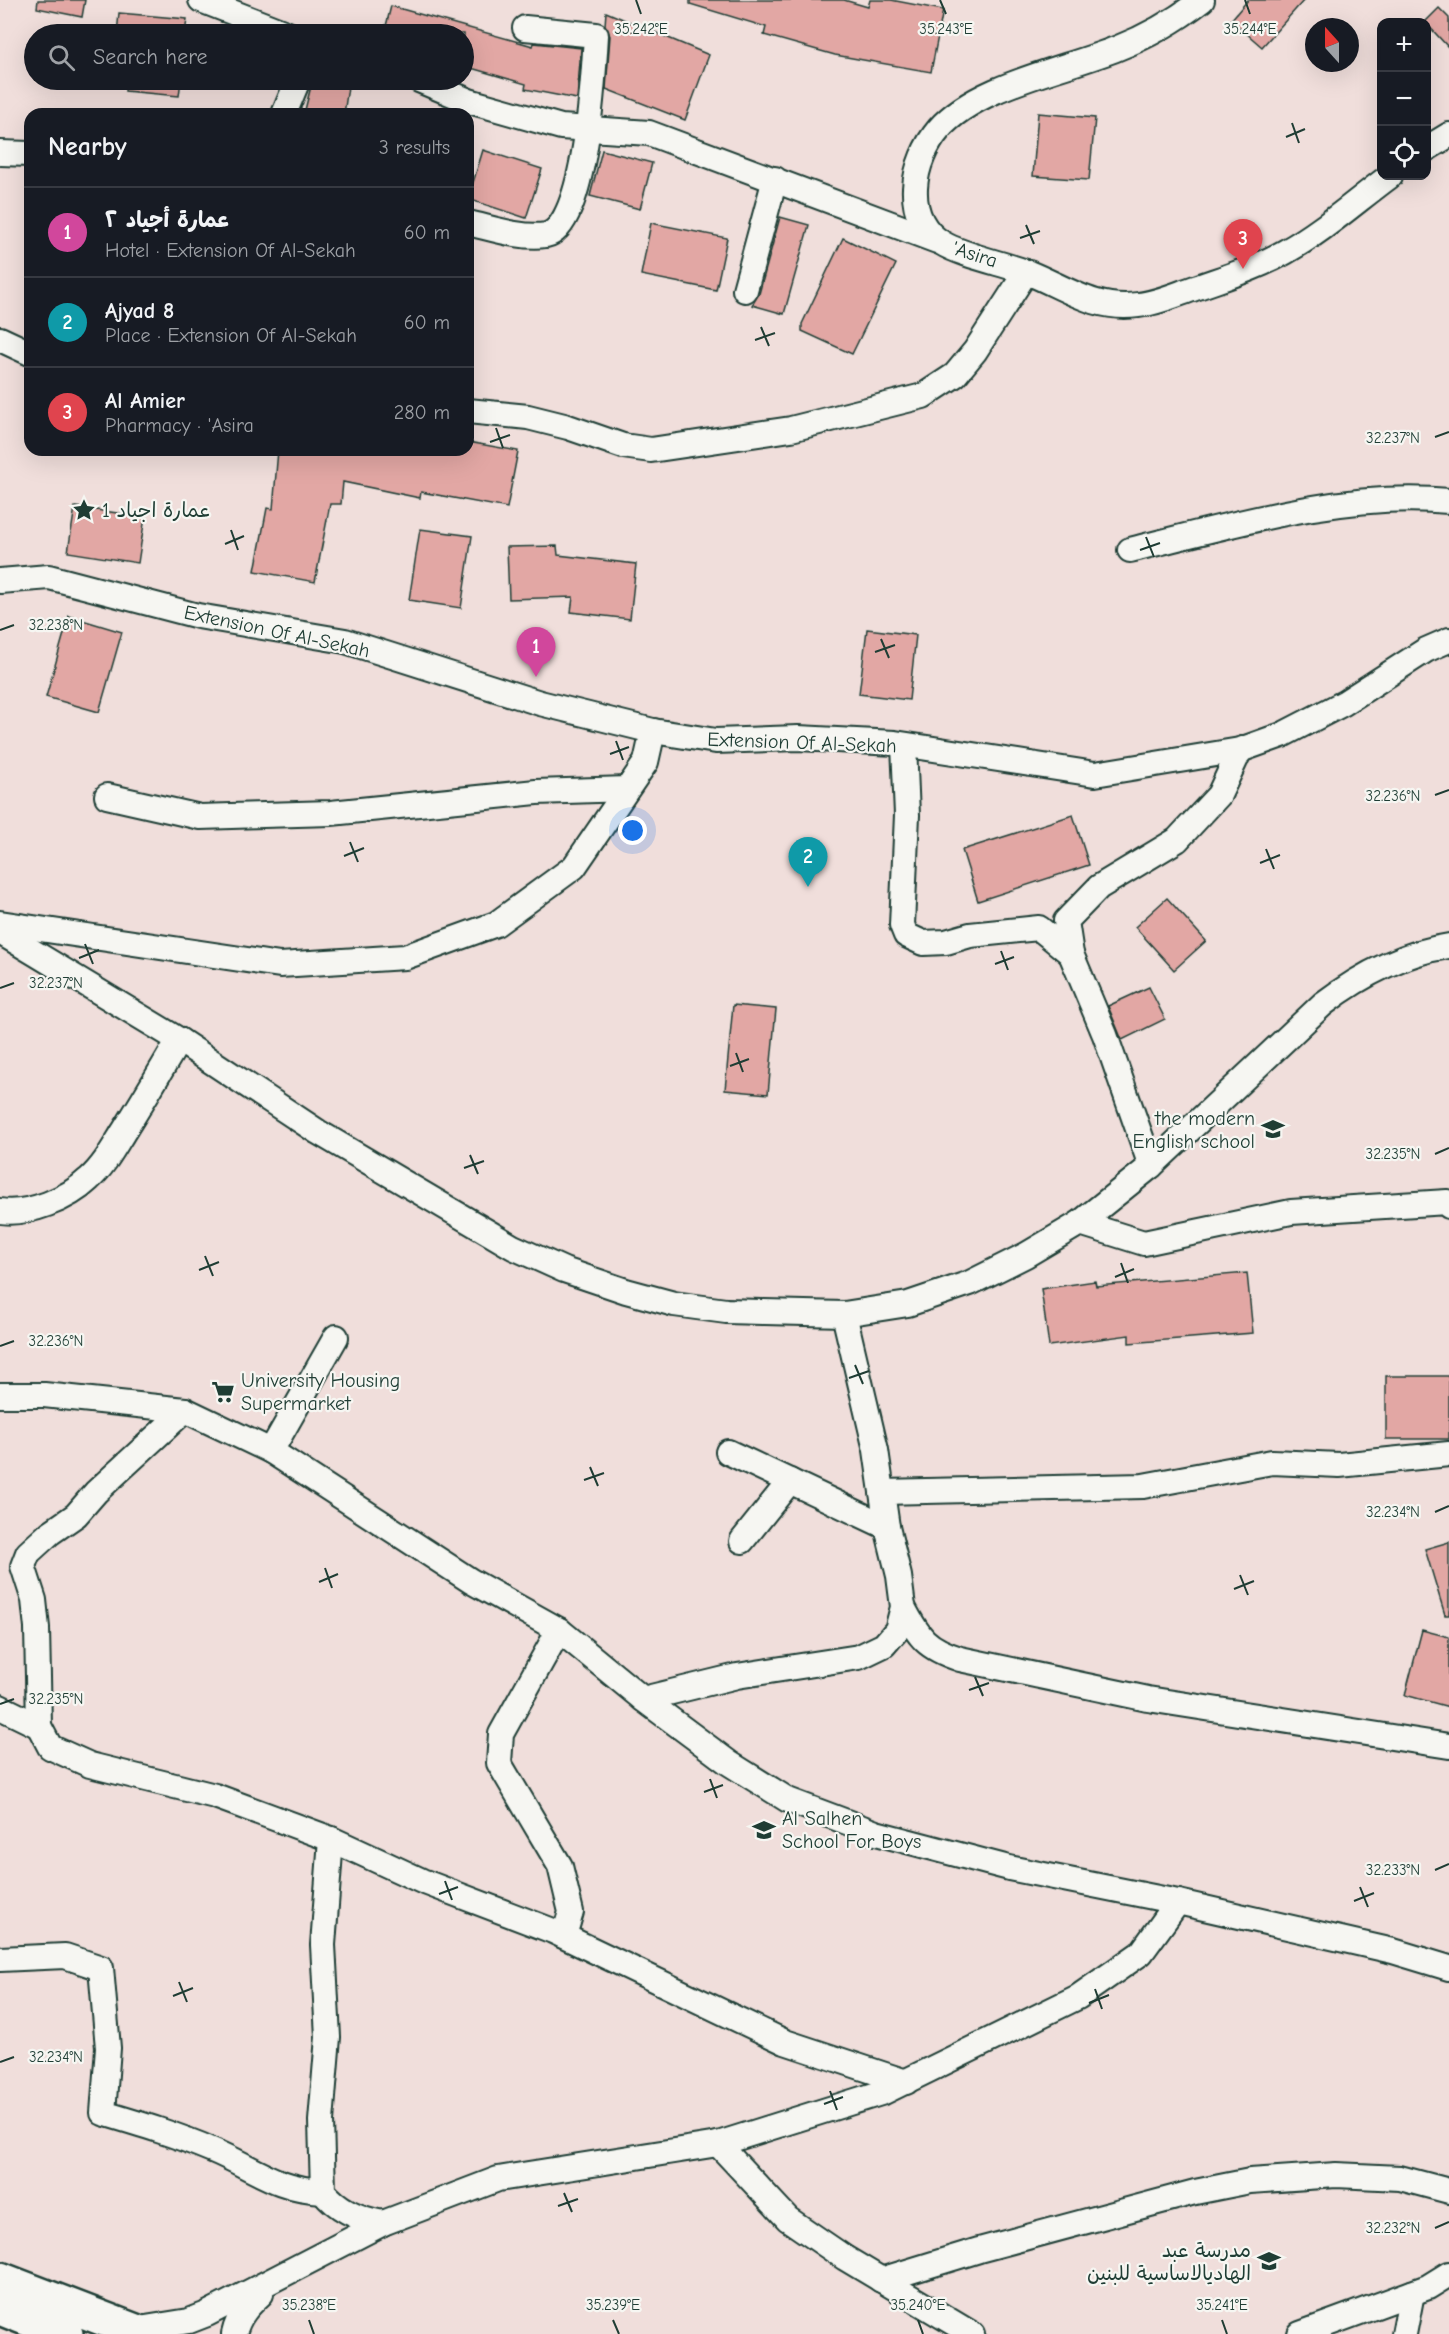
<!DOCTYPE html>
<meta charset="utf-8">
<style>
:root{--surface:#171b24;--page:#20242c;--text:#f1f3f6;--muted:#9ea1a6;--line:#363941;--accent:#0b8043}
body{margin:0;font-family:"Comic Neue","Playpen Sans Arabic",sans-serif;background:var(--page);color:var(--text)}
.controls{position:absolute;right:18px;top:18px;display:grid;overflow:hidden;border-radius:12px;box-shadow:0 6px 24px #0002}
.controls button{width:54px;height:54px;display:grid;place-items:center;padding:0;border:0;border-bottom:2px solid var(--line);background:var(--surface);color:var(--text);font:30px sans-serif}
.compass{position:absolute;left:1305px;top:18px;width:54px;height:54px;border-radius:50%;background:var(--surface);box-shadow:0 6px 24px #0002;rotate:339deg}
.you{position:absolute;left:633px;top:831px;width:21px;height:21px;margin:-15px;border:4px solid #fff;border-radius:50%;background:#1a73e8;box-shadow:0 0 0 9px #1a73e833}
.badge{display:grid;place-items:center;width:39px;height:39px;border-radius:50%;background:var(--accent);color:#fff;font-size:20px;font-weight:700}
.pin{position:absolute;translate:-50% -50px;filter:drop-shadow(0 2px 3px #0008)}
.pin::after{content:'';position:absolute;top:32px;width:21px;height:18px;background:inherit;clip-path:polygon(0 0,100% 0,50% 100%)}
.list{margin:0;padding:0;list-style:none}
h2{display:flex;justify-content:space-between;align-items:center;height:78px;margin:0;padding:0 24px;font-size:26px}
h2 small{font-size:20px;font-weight:400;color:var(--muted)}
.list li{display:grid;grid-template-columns:39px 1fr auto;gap:18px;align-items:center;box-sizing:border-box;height:90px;padding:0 24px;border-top:2px solid var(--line)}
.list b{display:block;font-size:22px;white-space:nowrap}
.list p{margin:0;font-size:20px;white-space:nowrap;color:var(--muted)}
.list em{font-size:20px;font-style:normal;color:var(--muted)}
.icon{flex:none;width:33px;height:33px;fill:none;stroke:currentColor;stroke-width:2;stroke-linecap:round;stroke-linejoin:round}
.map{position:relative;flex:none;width:1449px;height:2334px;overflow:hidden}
.search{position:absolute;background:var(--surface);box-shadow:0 6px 24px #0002;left:24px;top:24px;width:450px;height:66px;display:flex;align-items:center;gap:15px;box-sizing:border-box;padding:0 21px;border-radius:33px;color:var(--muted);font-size:22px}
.panel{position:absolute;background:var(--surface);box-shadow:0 6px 24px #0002;left:24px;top:108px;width:450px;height:348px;border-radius:18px}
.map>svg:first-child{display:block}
.building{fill:#e2a7a4;stroke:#1f3d34;stroke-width:1.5}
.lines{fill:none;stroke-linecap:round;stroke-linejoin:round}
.minor-casing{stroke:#1f3d34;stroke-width:28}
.secondary-casing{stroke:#1f3d34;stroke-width:38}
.minor{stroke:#f6f6f2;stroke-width:24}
.secondary{stroke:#f6f6f2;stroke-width:33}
.ticks{fill:none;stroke:#1f3d34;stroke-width:2}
.labels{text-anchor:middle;stroke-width:4.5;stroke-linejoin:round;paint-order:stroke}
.street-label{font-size:20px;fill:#1f3d34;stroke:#f6f6f2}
.poi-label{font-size:20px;fill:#1f3d34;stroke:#f6f6f2;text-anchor:start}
.ticks-label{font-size:15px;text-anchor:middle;fill:#1f3d34;stroke:#f6f6f2;stroke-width:4.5;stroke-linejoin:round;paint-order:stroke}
</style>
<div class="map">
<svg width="1449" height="2334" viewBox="0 0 1449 2334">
<rect width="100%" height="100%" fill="#f0dedb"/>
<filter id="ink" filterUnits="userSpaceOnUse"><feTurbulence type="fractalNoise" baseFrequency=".0167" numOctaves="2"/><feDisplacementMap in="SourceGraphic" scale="12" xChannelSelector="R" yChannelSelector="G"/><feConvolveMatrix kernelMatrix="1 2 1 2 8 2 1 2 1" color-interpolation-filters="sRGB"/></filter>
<g filter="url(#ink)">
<g class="building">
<path d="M38,0H85L82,17L37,8Z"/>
<path d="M690,0H844L868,7L870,0H891L943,10L931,72L835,55L764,35L766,27L690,4Z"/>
<path d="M1248,0H1304L1262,47L1231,20Z"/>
<path d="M391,6L533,46L534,43L581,48L577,99L525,89L526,84L464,66V34H384Z"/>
<path d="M1439,8L1449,18V48L1425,22Z"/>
<path d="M606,12L709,55L685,120L606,89L610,36L605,25Z"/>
<path d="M119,13L187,19L185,34H117Z"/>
<path d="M126,80H181L179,96L125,91Z"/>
<path d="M312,82L348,87L344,114H304Z"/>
<path d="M1038,113L1095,118L1089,180L1033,176Z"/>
<path d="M483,150L542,169L526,218L468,199Z"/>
<path d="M602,150L652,163L640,209L590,196Z"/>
<path d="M780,217L809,225L784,314L752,305L759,294Z"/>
<path d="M651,223L727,238L716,290L641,275Z"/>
<path d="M843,238L896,264L852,354L802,331V324Z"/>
<path d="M468,442L518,451L507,508L421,492L420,498L343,482L341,504H330L315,582L255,571L267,508L273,509L278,450H468Z"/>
<path d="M75,507L145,517L138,563L68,552Z"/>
<path d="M420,529L472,536L461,608L409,600Z"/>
<path d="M557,546L558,555L636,564L630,619L571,612L573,597L509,599L507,547Z"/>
<path d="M69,616L122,632L99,712L46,697Z"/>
<path d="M867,629L916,635L909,700L859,694Z"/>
<path d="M1073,815L1089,865L978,901L962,850Z"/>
<path d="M1167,898L1206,941L1174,970L1135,927Z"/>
<path d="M1149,987L1165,1019L1122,1040L1108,1006Z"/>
<path d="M733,1005L776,1009L768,1094L725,1090Z"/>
<path d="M1247,1273L1253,1333L1129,1343V1335L1049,1346L1041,1289L1095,1281L1096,1286Z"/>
<rect x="1386" y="1376" width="63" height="63"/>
<path d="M1449,1542V1615H1445L1425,1549Z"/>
<path d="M1422,1630L1449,1637V1707L1405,1695Z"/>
</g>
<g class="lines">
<g class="minor-casing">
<g id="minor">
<path d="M201,0L288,34"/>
<path d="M1202,0C1176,20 1149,36 1118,48C1064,70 977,85 939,129C912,161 901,217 942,243C961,255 1005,264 1029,273C1066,288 1096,311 1138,305C1158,303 1177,294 1195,288C1226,277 1257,268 1285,252C1323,231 1356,201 1390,176"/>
<path d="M419,80L469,101L561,127L649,133L937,241"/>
<path d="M284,114L298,80"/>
<path d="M1426,149L1449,135"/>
<path d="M0,153L30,154"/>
<path d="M468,223C491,228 522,239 546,235C586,227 594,71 596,35L525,28"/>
<path d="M745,290L775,179"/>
<path d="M0,339L30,353"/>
<path d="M468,411L528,417L568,427L623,446L651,450L791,429L923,396L955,375L975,351L1026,272"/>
<path d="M1130,550C1232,525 1344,491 1449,501"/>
<path d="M0,581L49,577L198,616L345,641L540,703L653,731L716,741L798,738L895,743L1095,774L1240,750L1282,735L1344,703L1426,650L1449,640"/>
<path d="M904,745L907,815L902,925L906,935L923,943L946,942L970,935L1039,928L1071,954"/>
<path d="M107,796L200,817L331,813L536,792L627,789"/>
<path d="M0,923L280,965L405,957L496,924L574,867L646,762L653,731"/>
<path d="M0,932L179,1040L318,1132L513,1247L564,1270L626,1291L674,1304L726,1311L844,1314L908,1304L970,1283L1026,1255L1080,1223L1151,1166L1323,1004C1361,975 1402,953 1449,946"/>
<path d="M1151,1166L1105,1035L1071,954L1066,921L1099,887L1177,840L1219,795L1240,750"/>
<path d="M0,1211C29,1215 68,1199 89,1179C104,1166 114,1147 124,1131C143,1101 161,1070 179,1040"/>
<path d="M1080,1223L1144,1243L1291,1212L1447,1202L1449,1206"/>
<path d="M0,1395H44L185,1410L271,1451L471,1581L559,1630L643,1699L729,1763L788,1800L876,1833L1009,1868L1178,1902L1393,1951L1449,1968"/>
<path d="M185,1410L96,1492L76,1515L50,1533L28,1553L23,1566L34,1600L37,1628L39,1726L50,1747L90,1765L215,1796L331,1839L422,1881L553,1931L785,2042L906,2082"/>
<path d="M271,1451L336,1337"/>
<path d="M728,1452L887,1527"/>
<path d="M882,1492L1143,1486L1272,1462L1339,1465L1449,1454"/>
<path d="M742,1541L790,1481"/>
<path d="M903,1607C919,1638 926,1648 960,1659L1148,1699L1449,1746"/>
<path d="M559,1630L501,1734L499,1763L560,1866L571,1912L564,1936"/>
<path d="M643,1699L737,1676L859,1657L884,1645L897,1630L903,1607L899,1576L887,1527L876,1450L844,1314"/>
<path d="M0,1707L39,1726"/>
<path d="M331,1839L323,1945L328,2037L321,2121L323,2191C338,2210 359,2219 383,2223"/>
<path d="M0,1959L65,1956L101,1968L108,2048L103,2113C140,2124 177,2135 212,2150C253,2167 276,2189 323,2191"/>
<path d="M718,2144L788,2219L845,2258L972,2334"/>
<path d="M881,2280L979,2250L1195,2192L1250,2181L1336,2175L1400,2178L1449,2191"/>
<path d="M133,2330L189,2321L207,2314L383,2223L498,2179L718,2144L884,2092L1078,1997L1141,1953L1178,1902"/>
<path d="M234,2334C238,2316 248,2306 261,2294"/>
<path d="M1300,2334L1428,2287L1449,2274"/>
<path d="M1404,2334L1412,2293"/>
</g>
</g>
<g class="secondary-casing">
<g id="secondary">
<path d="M0,2279L143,2334"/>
<path d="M0,2308L66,2334"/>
</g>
</g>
<use href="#minor" class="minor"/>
<use href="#secondary" class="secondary"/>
</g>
</g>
<path class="ticks" d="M636,0L641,14M940,0L946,14M1245,0L1250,14M1292,123L1299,143M1286,137L1305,129M1026,225L1034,244M1020,238L1040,231M761,327L769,346M755,340L775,333M496,428L503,448M1435,437L1449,432M490,442L510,435M231,530L238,550M1146,537L1154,557M225,544L244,536M1140,550L1160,543M0,630L14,625M881,639L889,658M875,652L895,645M616,741L623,760M610,754L629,747M1435,795L1449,790M350,842L358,862M1266,849L1274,869M344,856L364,848M1260,863L1280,855M85,944L93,964M1001,951L1008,970M79,958L99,950M995,964L1014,957M0,988L14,983M736,1053L743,1072M730,1066L749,1059M1435,1154L1449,1148M470,1155L478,1174M464,1168L484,1161M205,1256L213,1276M1121,1263L1128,1283M199,1270L219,1262M1115,1277L1134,1269M0,1346L14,1341M855,1365L863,1384M849,1378L869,1371M590,1467L598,1486M584,1480L604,1473M1435,1512L1449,1506M325,1568L332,1588M1240,1575L1248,1595M319,1582L338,1574M1234,1589L1254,1581M975,1677L983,1696M969,1690L989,1683M0,1704L14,1699M710,1779L717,1798M704,1792L723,1785M1435,1870L1449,1864M445,1881L452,1900M1360,1887L1368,1907M439,1894L458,1887M1354,1901L1374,1893M179,1982L187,2002M1095,1989L1102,2009M173,1996L193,1988M1089,2003L1109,1995M0,2062L14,2057M830,2091L837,2110M824,2104L843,2097M564,2193L572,2212M558,2206L578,2199M1435,2228L1449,2222M309,2320L314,2334M613,2320L619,2334M918,2320L923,2334M1222,2320L1227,2334"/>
<defs>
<g id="sight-bare" transform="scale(1.8)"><path d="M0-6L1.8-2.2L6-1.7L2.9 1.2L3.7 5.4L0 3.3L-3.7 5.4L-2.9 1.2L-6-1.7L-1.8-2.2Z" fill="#1f3d34" stroke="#f6f6f2" stroke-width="2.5" paint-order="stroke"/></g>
<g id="school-bare" transform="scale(1.8)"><path d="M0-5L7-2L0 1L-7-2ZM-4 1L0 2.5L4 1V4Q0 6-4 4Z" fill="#1f3d34" stroke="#f6f6f2" stroke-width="2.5" paint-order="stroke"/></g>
<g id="supermarket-bare" transform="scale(1.8)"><path d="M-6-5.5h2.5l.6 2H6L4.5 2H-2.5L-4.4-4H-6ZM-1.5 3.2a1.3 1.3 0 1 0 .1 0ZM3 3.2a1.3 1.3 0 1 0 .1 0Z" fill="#1f3d34" stroke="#f6f6f2" stroke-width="2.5" paint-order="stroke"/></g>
</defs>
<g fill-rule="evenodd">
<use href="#sight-bare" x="84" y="510"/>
<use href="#school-bare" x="1273" y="1129"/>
<use href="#supermarket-bare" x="223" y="1392"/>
<use href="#school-bare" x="764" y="1830"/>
<use href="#school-bare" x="1269" y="2261"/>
</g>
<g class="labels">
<g class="street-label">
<text transform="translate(975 254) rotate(18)" y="7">'Asira</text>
<text transform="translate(277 631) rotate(12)" y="7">Extension Of Al-Sekah</text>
<text transform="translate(802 742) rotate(2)" y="7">Extension Of Al-Sekah</text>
</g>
<g class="poi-label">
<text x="102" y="517">عمارة اجياد 1</text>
<text x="1255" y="1125" text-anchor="end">the modern<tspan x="1255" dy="23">English school</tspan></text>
<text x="241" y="1387">University Housing<tspan x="241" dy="23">Supermarket</tspan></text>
<text x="782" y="1825">Al Salhen<tspan x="782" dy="23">School For Boys</tspan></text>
<text x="1251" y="2257" text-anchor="end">مدرسة عبد<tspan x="1251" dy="23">الهاديالاساسية للبنين</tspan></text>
</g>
</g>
<g class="ticks-label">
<text x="641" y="34">35.242°E</text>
<text x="946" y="34">35.243°E</text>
<text x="1250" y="34">35.244°E</text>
<text x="1393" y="443">32.237°N</text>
<text x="56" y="630">32.238°N</text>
<text x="1393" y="801">32.236°N</text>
<text x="56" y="988">32.237°N</text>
<text x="1393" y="1159">32.235°N</text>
<text x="56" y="1346">32.236°N</text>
<text x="1393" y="1517">32.234°N</text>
<text x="56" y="1704">32.235°N</text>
<text x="1393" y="1875">32.233°N</text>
<text x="56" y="2062">32.234°N</text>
<text x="1393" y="2233">32.232°N</text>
<text x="309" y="2310">35.238°E</text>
<text x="613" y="2310">35.239°E</text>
<text x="918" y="2310">35.240°E</text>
<text x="1222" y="2310">35.241°E</text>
</g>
</svg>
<div class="controls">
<button>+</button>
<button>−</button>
<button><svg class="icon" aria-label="locate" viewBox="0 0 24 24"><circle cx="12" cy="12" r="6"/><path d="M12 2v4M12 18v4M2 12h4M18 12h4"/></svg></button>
</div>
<svg class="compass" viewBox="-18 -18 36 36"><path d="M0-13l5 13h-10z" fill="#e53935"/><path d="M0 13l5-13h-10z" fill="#9ea1a6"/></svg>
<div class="you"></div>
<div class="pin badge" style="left:536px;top:677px;background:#d1479c">1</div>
<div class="pin badge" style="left:808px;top:887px;background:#0f9aa8">2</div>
<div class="pin badge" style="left:1243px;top:269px;background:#e0444e">3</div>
<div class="search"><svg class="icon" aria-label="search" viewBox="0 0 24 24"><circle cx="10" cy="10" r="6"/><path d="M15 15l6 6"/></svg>Search here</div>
<section class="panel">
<h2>Nearby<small>3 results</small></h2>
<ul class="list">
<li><span class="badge" style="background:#d1479c">1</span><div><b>عمارة أجياد ٢</b><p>Hotel · Extension Of Al-Sekah</p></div><em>60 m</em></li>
<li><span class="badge" style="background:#0f9aa8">2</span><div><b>Ajyad 8</b><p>Place · Extension Of Al-Sekah</p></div><em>60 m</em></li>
<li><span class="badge" style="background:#e0444e">3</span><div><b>Al Amier</b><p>Pharmacy · 'Asira</p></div><em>280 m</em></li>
</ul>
</section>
</div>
